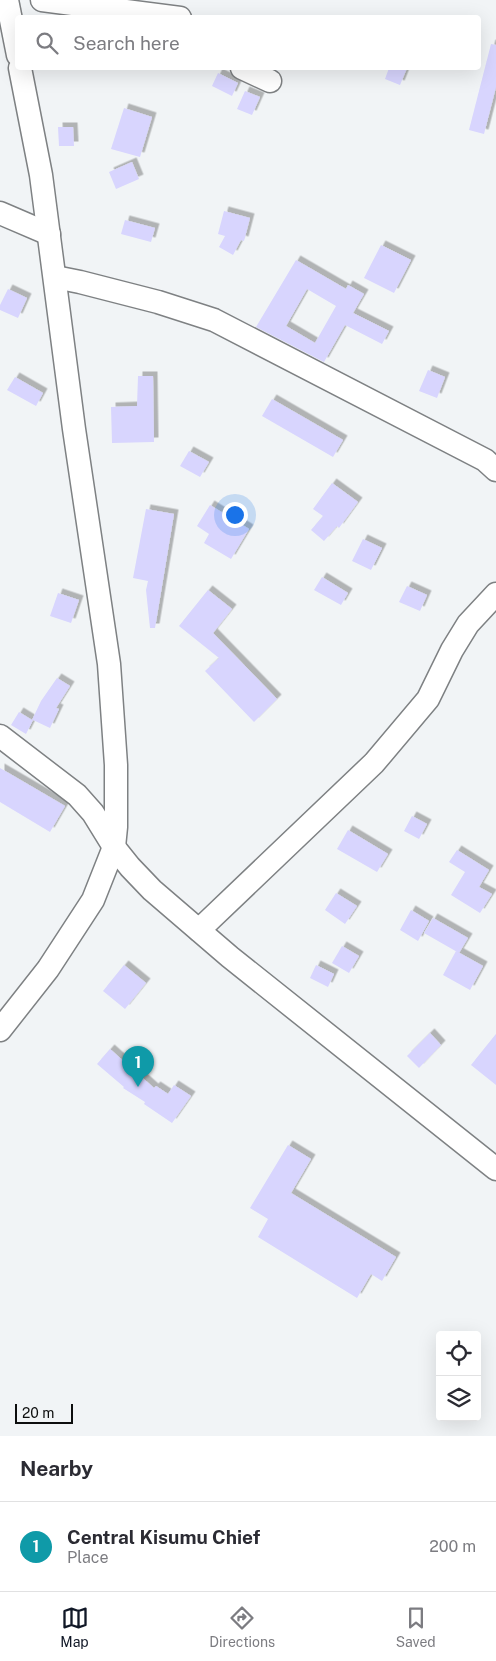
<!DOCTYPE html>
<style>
:root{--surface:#fff;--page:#f2f2f3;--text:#2b2b33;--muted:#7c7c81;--line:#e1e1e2;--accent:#111827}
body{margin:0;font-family:"Public Sans",sans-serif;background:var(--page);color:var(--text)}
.controls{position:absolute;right:15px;bottom:15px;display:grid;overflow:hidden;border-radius:5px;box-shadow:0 5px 20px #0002}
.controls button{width:45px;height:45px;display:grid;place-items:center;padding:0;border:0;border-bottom:1px solid var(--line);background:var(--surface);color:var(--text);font:25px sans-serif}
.scale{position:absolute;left:15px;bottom:12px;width:58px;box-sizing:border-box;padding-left:5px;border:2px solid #0d0e0e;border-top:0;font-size:14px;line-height:18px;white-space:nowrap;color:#0d0e0e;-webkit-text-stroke:4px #f1f4f6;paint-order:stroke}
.you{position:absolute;left:234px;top:514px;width:18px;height:18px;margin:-12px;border:4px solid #fff;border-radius:50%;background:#1a73e8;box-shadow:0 0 0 8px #1a73e833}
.badge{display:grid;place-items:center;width:32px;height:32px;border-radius:50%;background:var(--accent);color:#fff;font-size:16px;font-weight:700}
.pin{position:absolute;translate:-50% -41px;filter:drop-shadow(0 1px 2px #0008)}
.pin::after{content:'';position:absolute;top:26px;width:18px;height:15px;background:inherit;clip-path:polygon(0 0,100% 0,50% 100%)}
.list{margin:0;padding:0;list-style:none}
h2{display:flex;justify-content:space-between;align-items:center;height:65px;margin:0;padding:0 20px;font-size:21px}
h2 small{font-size:16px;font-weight:400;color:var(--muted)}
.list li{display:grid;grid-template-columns:32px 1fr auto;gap:15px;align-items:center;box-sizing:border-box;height:90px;padding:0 20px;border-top:1px solid var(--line)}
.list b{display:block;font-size:19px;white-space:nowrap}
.list p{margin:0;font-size:16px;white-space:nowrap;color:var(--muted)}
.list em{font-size:16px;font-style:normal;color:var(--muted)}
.icon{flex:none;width:28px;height:28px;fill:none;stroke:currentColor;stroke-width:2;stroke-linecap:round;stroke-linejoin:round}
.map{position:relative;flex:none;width:496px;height:1436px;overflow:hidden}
.search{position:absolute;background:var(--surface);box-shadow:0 5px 20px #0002;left:15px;right:15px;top:15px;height:55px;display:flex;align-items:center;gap:12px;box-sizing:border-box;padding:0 18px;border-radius:5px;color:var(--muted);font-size:19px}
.sheet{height:155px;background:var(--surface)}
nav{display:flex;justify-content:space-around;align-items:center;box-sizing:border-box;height:70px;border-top:1px solid var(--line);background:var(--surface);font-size:14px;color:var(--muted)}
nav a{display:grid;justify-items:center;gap:2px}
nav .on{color:var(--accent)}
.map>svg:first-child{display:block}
.building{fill:#d8d5fe;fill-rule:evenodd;filter:url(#shadow)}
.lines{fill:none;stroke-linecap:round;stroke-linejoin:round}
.street-casing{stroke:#7e8183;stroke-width:25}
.street{stroke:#fff;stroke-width:22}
</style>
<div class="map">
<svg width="496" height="1436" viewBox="0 0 496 1436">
<defs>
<filter id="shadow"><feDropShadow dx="4.5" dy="-4.5" stdDeviation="0" flood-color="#0004"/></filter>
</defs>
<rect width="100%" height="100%" fill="#f1f4f6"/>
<g class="building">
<path d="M491,44L496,45V87L484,134L469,130Z"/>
<path d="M389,68H407L400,85L385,79Z"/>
<path d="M218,73L238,83L232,96L212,86Z"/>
<path d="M245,91L260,97L252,115L237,109Z"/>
<path d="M124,108L152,117L140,157L111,149Z"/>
<path d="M58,127H73L74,146H59Z"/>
<path d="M132,162L139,179L116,189L109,172Z"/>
<path d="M224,211L250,218L244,241L241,240L233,255L219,247L225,236L218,234Z"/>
<path d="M125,220L155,228L151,242L121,234Z"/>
<path d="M381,245L411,260L394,293L364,278Z"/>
<path d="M296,260L346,289L348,285L364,294L353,313L389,331L382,344L345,325L324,362L256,327ZM307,289L336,306L315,343L286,326Z"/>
<path d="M8,289L27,298L18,318L0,310V305Z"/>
<path d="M428,370L445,377L437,398L419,391Z"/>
<path d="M138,376H153L154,442L112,443L111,407L137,406Z"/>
<path d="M15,377L43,393L36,406L7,390Z"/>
<path d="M272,399L343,440L333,457L262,416Z"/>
<path d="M189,451L209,462L200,477L180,466Z"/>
<path d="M332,483L358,502L339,528L337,526L324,541L311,530L323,516L313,509Z"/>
<path d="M210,505L249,529L231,559L204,543L209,534L197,526Z"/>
<path d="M146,509L174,514L155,628H150L146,590L148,581L133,578Z"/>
<path d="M363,539L382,548L371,570L352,561Z"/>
<path d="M322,577L348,593L341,605L314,590Z"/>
<path d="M407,586L427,595L420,611L399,602Z"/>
<path d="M208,590L232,609L213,633L277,699L254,722L205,671L219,658L179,626Z"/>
<path d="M58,593L79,600L71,623L50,616Z"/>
<path d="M57,678L70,686L56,708L59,709L50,728L33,720L26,734L11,725L19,712L32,720L41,701Z"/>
<path d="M0,768L65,806L50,832L0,802Z"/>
<path d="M412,816L427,824L419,839L404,831Z"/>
<path d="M348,830L388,854L377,872L337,849Z"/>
<path d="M457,850L489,870L479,887L492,894L480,913L451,895L465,872L449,862Z"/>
<path d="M336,893L357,906L345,924L325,910Z"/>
<path d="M411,910L429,921L418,941L400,930Z"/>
<path d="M433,918L468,938L459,953L424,933Z"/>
<path d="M342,946L359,956L349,973L332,963Z"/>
<path d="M456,951L483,966L470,990L443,975Z"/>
<path d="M124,965L146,983L125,1009L103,991Z"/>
<path d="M316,965L334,974L328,987L310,978Z"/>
<path d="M430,1033L441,1045L419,1068L407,1056Z"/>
<path d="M496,1034V1085L471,1065Z"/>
<path d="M110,1049L154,1088L156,1086L168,1094L174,1085L191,1096L172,1123L144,1104L145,1102L123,1088L124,1087L97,1064Z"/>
<path d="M288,1145L311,1159L291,1193L396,1257L382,1281L371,1274L357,1298L258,1237L268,1219L250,1208Z"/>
</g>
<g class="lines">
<g class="street-casing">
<g id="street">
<path d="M7,0L18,55"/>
<path d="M42,0L180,18"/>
<path d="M242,68L270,81"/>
<path d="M0,213L49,234"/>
<path d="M55,277L80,282L158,302L214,320L485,460L496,470"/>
<path d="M0,736L77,795L93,813L114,847L130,867L152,890L230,957L496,1169"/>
<path d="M199,930L374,763L428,699L452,650L468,624L496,594"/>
<path d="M0,1030L48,969L93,900L114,847L116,827V765L109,664L74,429L41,175L20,68"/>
</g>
</g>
<use href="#street" class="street"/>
</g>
</svg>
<div class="controls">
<button><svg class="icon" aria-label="locate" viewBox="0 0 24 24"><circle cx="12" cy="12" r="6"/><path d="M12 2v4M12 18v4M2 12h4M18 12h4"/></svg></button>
<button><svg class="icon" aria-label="layers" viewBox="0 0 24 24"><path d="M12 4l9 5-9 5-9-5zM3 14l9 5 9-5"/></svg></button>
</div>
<div class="scale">20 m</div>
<div class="you"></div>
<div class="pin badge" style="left:138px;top:1087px;background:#0f9aa8">1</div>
<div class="search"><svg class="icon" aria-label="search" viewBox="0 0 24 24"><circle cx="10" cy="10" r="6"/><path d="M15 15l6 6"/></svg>Search here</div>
</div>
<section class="sheet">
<h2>Nearby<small></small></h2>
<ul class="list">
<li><span class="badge" style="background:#0f9aa8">1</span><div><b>Central Kisumu Chief</b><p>Place</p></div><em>200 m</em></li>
</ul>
</section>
<nav>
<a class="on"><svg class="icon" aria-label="map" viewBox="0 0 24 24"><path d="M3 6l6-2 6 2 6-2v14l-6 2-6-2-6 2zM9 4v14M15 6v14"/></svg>Map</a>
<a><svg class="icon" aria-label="directions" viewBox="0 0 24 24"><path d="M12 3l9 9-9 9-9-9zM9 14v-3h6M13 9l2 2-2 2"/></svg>Directions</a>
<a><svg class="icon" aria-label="saved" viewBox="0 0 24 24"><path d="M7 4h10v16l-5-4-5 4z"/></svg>Saved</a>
</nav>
